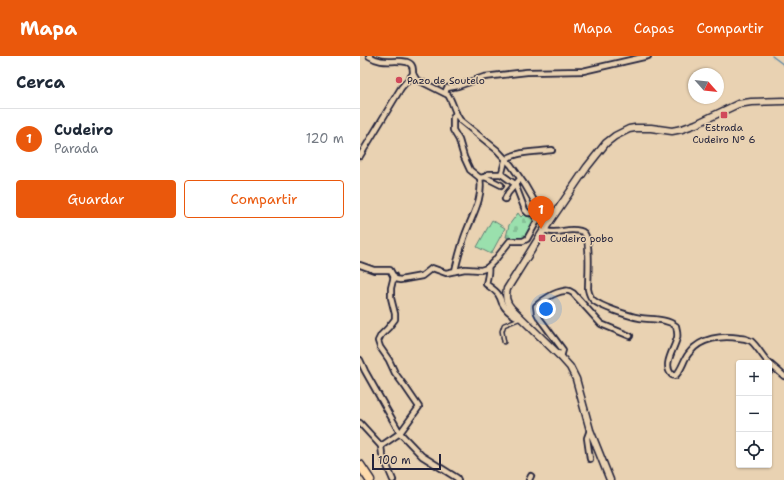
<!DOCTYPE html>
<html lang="es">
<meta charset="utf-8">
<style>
:root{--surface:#fff;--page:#f2f2f3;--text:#1f2937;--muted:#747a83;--line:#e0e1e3;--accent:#ea580c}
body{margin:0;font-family:"Shantell Sans",sans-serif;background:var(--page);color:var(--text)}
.controls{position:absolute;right:12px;bottom:12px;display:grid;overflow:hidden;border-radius:4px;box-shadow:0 1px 3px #0004}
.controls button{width:36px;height:36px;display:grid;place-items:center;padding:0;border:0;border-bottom:1px solid var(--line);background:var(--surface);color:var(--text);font:20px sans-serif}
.compass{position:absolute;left:328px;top:12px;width:36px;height:36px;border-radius:50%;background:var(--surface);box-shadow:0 1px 3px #0004;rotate:117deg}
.scale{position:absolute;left:12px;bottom:10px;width:69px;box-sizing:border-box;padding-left:4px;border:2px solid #22223b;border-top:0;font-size:11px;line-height:14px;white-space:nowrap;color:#22223b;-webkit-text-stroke:3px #e9d2b2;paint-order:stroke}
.you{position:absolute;left:186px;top:253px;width:14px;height:14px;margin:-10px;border:3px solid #fff;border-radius:50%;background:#1a73e8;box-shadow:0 0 0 6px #1a73e833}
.badge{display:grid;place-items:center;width:26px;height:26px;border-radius:50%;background:var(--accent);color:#fff;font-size:13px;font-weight:700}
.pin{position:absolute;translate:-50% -33px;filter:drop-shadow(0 1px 2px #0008)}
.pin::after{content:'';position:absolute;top:21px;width:14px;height:12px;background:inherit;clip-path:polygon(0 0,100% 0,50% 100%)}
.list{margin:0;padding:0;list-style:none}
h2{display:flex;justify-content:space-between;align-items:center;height:52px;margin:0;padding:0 16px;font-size:17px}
h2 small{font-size:13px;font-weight:400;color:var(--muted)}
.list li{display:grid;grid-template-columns:26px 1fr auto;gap:12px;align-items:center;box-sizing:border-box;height:60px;padding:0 16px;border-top:1px solid var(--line)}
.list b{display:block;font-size:15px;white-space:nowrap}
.list p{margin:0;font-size:13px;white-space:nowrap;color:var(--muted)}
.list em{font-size:13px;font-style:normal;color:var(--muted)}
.actions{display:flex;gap:8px;padding:12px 16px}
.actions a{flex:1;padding:9px 0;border:1px solid var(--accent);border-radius:4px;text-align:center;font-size:14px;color:var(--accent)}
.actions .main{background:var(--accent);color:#fff}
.icon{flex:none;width:22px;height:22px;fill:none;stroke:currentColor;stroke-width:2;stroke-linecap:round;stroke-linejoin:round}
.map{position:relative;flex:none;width:424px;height:424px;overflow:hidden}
header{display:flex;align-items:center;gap:24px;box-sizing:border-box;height:56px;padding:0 20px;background:var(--accent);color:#fff}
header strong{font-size:19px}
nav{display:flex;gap:22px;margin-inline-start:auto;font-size:14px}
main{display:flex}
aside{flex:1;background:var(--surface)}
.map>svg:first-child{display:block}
.cemetery{fill:url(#cemetery-stones);stroke:#5e8174}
.park{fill:#9ae0ad;stroke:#5e8174}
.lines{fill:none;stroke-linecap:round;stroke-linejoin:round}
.stream{stroke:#638ca8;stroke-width:1.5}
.lane-casing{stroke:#22223b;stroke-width:5.5}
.street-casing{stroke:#22223b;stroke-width:8}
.secondary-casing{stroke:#22223b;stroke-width:9}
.highway-casing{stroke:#22223b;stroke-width:11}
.lane{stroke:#e9d2b2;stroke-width:2.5}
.street{stroke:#e9d2b2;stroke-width:4.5}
.secondary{stroke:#e9d2b2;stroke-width:6}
.highway{stroke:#fedbac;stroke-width:8}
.poi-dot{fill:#d1495b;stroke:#e9d2b2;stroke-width:1.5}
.labels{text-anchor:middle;stroke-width:3;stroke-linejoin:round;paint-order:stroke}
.poi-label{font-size:10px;fill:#22223b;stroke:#e9d2b2;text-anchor:start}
</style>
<header>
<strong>Mapa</strong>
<nav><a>Mapa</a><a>Capas</a><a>Compartir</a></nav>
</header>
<main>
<aside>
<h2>Cerca<small></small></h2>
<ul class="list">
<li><span class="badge">1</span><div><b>Cudeiro</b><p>Parada</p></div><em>120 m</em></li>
</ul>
<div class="actions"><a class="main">Guardar</a><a>Compartir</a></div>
</aside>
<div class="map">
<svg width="424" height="424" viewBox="0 0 424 424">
<defs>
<pattern id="cemetery-stones" width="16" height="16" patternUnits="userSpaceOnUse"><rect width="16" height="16" fill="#9ae0ad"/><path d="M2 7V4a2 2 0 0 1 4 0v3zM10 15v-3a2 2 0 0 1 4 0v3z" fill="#84c096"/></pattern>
</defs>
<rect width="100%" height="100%" fill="#e9d2b2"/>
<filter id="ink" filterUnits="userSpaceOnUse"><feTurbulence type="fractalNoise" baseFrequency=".025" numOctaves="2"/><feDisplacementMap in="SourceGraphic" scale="8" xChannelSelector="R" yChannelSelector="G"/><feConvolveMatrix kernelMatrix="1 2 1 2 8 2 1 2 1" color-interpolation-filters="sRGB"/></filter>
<g filter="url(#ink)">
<path class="cemetery" d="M158,157L161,161L164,158L176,165C167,181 166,187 146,181L149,169Z"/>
<path class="park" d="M132,164L145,172L131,198L117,191Z"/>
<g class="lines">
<path class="stream" d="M412,0L424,9"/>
<g class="lane-casing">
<path id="lane" d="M144,286L142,275L144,269L159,263"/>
</g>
<g class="street-casing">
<g id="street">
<path d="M9,0C23,9 32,3 47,6C53,8 53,12 53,18"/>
<path d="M53,18L56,23L88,39C93,46 94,56 100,64L137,94L151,109L165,129L176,148L187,175C195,178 204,174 212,174C216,174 221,174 224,177C231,183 228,223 228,233C229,238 230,241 233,244C241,251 269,260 280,262C291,264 306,262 316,270C317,274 318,278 317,282C314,294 302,309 312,319L315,320C323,313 323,303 330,296C341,282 362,279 379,282C383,282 387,283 391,285C398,291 402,300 409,307"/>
<path d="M85,37L87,32L98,30L124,21L167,16L223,15L288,0"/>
<path d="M0,100L41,32L53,18"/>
<path d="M147,103C157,95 179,96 192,94"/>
<path d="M141,118C144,113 143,108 146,103"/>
<path d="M125,121L141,129"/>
<path d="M120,122L125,121L128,118H141L155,128L165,154L168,157H174"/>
<path d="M145,143L148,137L160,123"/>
<path d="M0,209L14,214H30L35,223L40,224L62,220L72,212L86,217L105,213L121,214L127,212L135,204L150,185H163L167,183L177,165L174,157L178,152"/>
<path d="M128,211C129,214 127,224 126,228C130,231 135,234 138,238C140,241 141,244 142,247C146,255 152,259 159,262"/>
<path d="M95,215C97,205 100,195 103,185C109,164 124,145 120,122L110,114L104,101L99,84L93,74V62L96,57"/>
<path d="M201,301L203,294L180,263L177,257L176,250C182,244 195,236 204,235C207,234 210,235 213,237L241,268L270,280"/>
<path d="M0,304L5,315L40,377L62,400L97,422L98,424"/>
<path d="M409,307L424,320"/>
<path d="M409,316L412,311"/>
<path d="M0,367L21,390"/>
<path d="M230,403L227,382L230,374"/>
<path d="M33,424L22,398L21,390L40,377L59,351L46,332L35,317L29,304L20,291L18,285L21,279L28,272L35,263V258L31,242V232L34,220"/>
<path d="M169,424L171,420"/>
</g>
</g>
<g class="secondary-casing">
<path id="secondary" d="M250,424L230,374L216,323L210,311L201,301L151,252C146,246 145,241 147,233L182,177L227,111L246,87L255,80L269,73L275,72H291L312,75L322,73L336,68L378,48L391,46L424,45"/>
</g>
<g class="highway-casing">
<path id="highway" d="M0,409L10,424"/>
</g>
<use href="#lane" class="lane"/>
<use href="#street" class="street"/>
<use href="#secondary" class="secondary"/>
<use href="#highway" class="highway"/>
</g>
</g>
<g class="poi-dot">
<circle cx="39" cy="24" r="4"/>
<rect x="360" y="55" width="8" height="8" rx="2"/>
<rect x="178" y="178" width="8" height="8" rx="2"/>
</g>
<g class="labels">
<g class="poi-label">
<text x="47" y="28">Pazo de Soutelo</text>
<text x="364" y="75" text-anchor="middle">Estrada<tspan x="364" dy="12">Cudeiro Nº 6</tspan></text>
<text x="190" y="186">Cudeiro pobo</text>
</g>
</g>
</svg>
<div class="controls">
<button>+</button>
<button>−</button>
<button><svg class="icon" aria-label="locate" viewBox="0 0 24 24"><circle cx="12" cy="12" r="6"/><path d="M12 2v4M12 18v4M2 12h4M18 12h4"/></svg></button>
</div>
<svg class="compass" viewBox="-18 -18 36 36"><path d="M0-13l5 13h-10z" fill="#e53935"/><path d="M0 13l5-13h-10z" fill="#747a83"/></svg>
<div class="scale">100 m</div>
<div class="you"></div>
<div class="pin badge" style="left:181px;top:173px">1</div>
</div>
</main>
